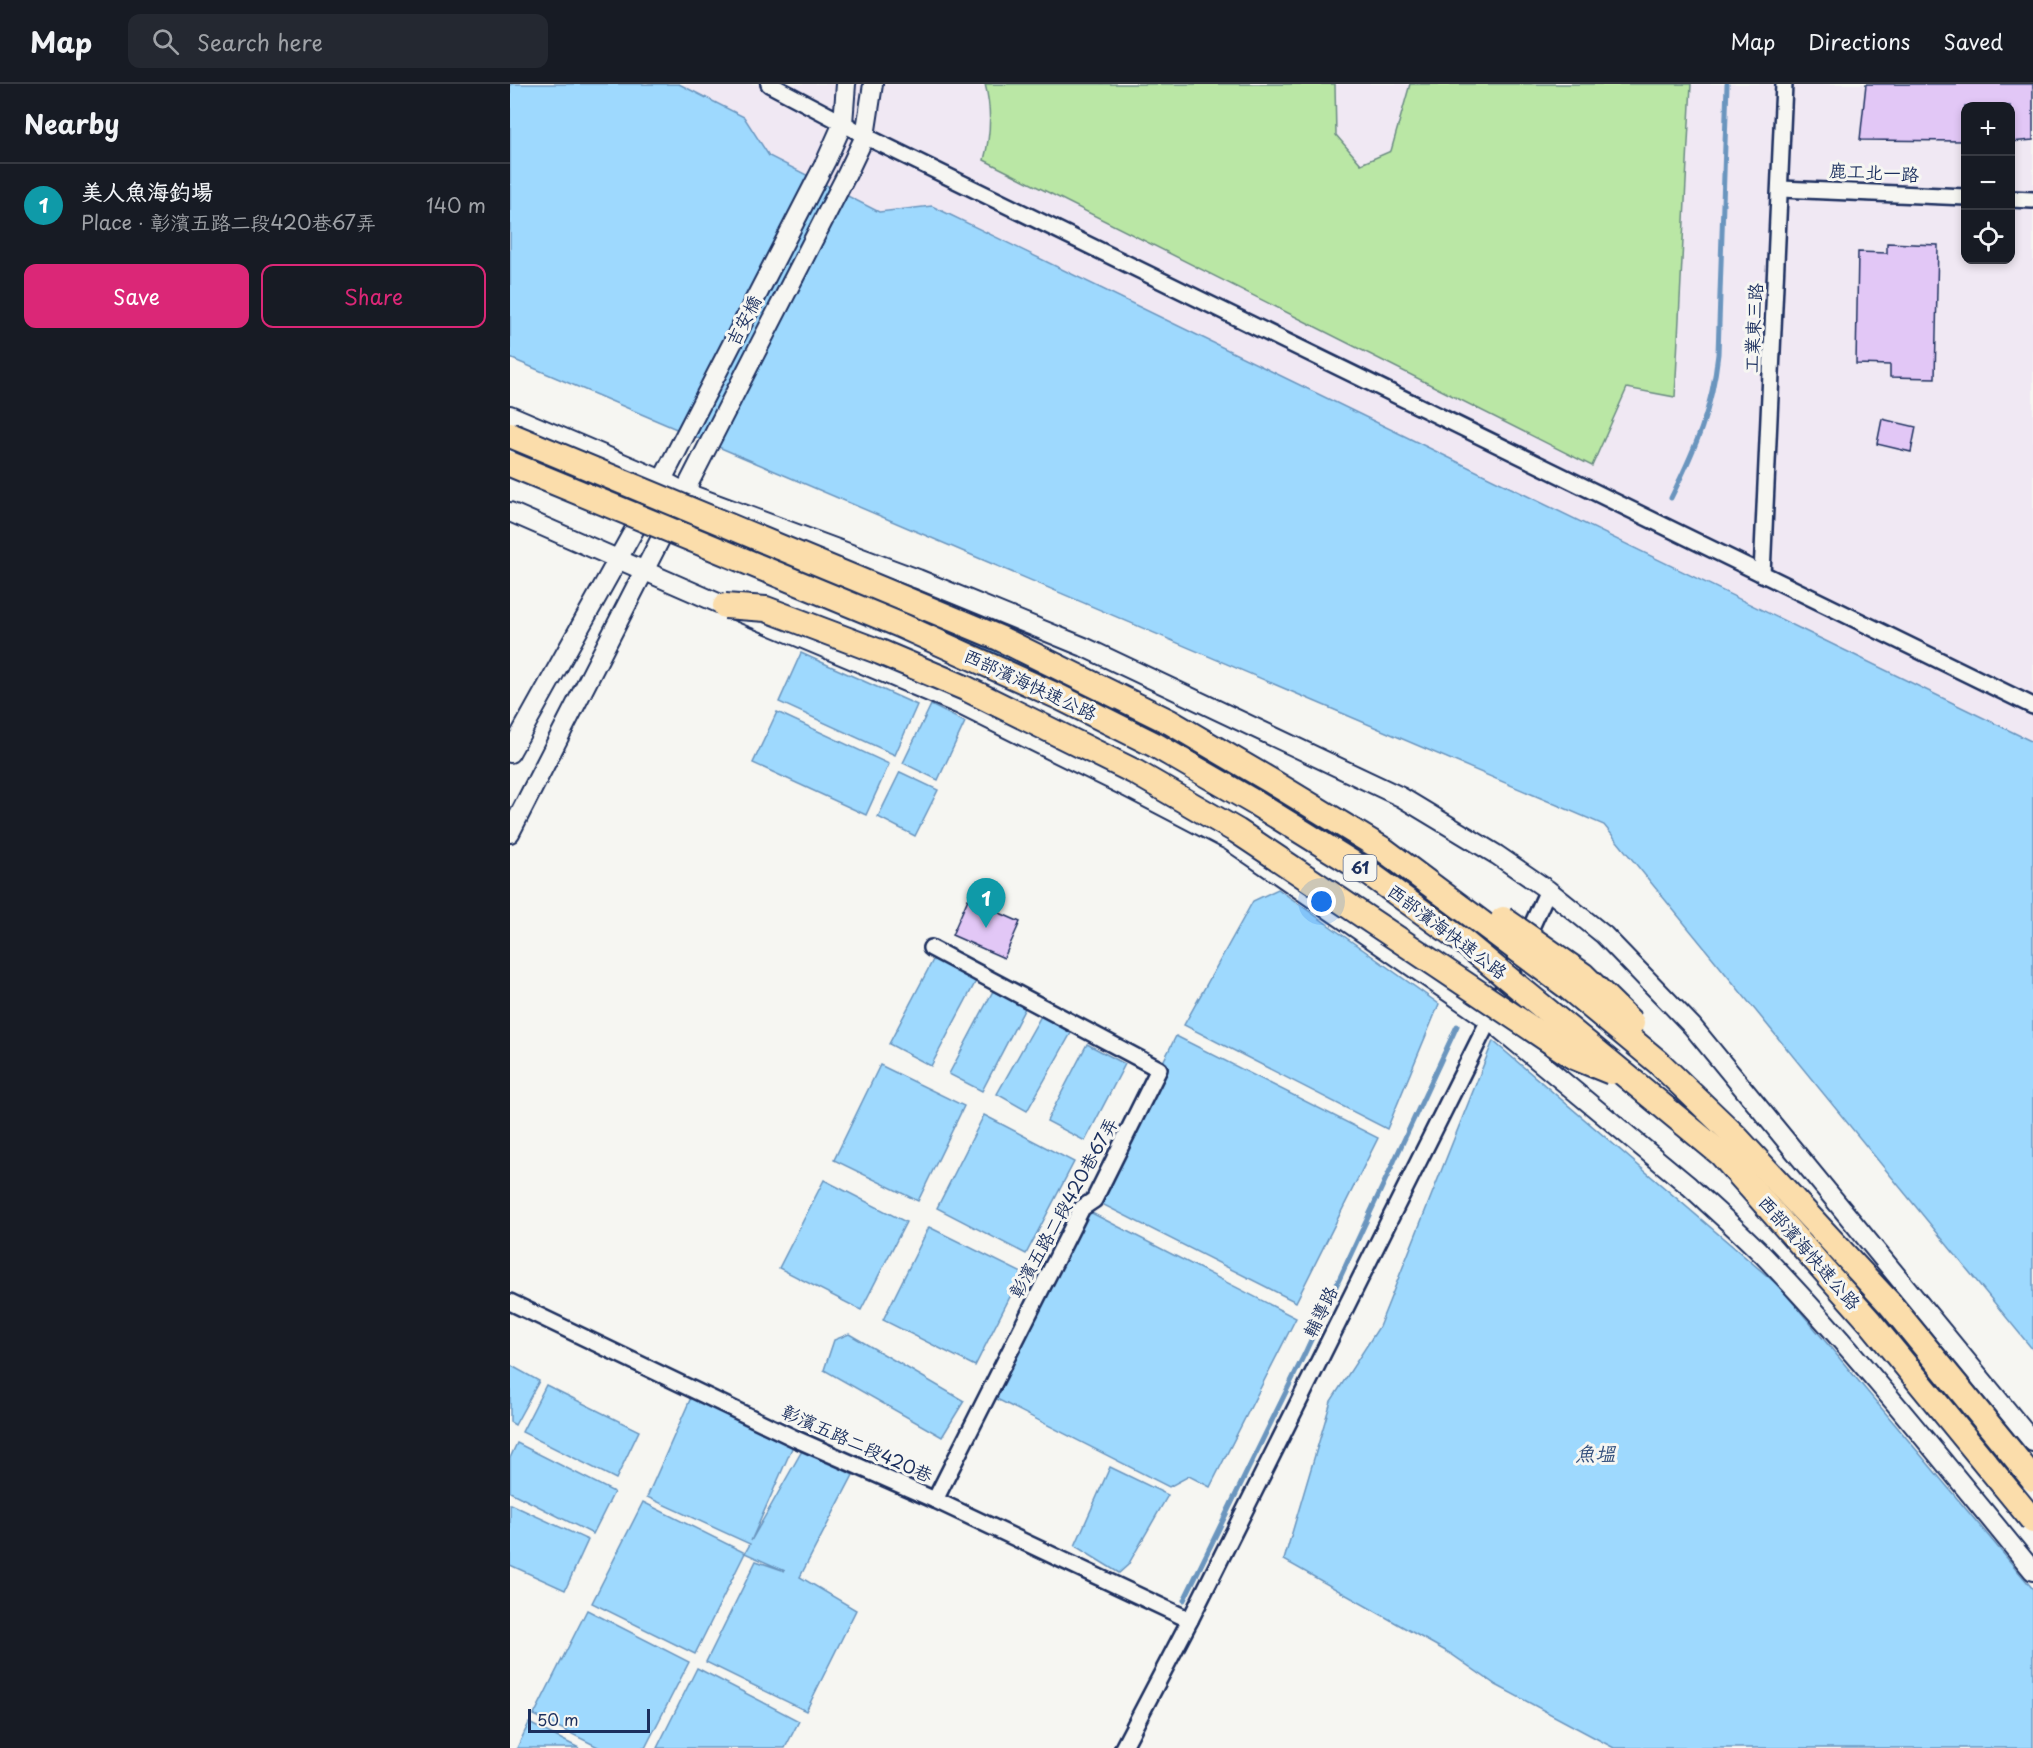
<!DOCTYPE html>
<meta charset="utf-8">
<style>
:root{--surface:#171b24;--page:#242831;--text:#f1f3f6;--muted:#9ea1a6;--line:#363941;--accent:#db2777}
body{margin:0;font-family:"Playpen Sans","LXGW WenKai TC",sans-serif;background:var(--page);color:var(--text)}
.controls{position:absolute;right:18px;top:18px;display:grid;overflow:hidden;border-radius:12px;box-shadow:0 3px 9px #0003}
.controls button{width:54px;height:54px;display:grid;place-items:center;padding:0;border:0;border-bottom:2px solid var(--line);background:var(--surface);color:var(--text);font:30px sans-serif}
.scale{position:absolute;left:18px;bottom:15px;width:122px;box-sizing:border-box;padding-left:6px;border:3px solid #1b2f5e;border-top:0;font-size:16px;line-height:21px;white-space:nowrap;color:#1b2f5e;-webkit-text-stroke:4px #f6f6f2;paint-order:stroke}
.you{position:absolute;left:812px;top:818px;width:21px;height:21px;margin:-15px;border:4px solid #fff;border-radius:50%;background:#1a73e8;box-shadow:0 0 0 9px #1a73e833}
.badge{display:grid;place-items:center;width:39px;height:39px;border-radius:50%;background:var(--accent);color:#fff;font-size:20px;font-weight:700}
.pin{position:absolute;translate:-50% -50px;filter:drop-shadow(0 2px 3px #0008)}
.pin::after{content:'';position:absolute;top:32px;width:21px;height:18px;background:inherit;clip-path:polygon(0 0,100% 0,50% 100%)}
.list{margin:0;padding:0;list-style:none}
h2{display:flex;justify-content:space-between;align-items:center;height:78px;margin:0;padding:0 24px;font-size:26px}
h2 small{font-size:20px;font-weight:400;color:var(--muted)}
.list li{display:grid;grid-template-columns:39px 1fr auto;gap:18px;align-items:center;box-sizing:border-box;height:84px;padding:0 24px;border-top:2px solid var(--line)}
.list b{display:block;font-size:22px;white-space:nowrap}
.list p{margin:0;font-size:20px;white-space:nowrap;color:var(--muted)}
.list em{font-size:20px;font-style:normal;color:var(--muted)}
.actions{display:flex;gap:12px;padding:18px 24px}
.actions a{flex:1;padding:14px 0;border:2px solid var(--accent);border-radius:12px;text-align:center;font-size:21px;color:var(--accent)}
.actions .main{background:var(--accent);color:#fff}
.icon{flex:none;width:33px;height:33px;fill:none;stroke:currentColor;stroke-width:2;stroke-linecap:round;stroke-linejoin:round}
.map{position:relative;flex:none;width:1523px;height:1664px;overflow:hidden}
header{display:flex;align-items:center;gap:36px;box-sizing:border-box;height:84px;padding:0 30px;background:var(--surface);border-bottom:2px solid var(--line)}
header strong{font-size:28px}
nav{display:flex;gap:33px;margin-inline-start:auto;font-size:21px}
.search{width:420px;height:54px;background:var(--page);display:flex;align-items:center;gap:15px;box-sizing:border-box;padding:0 21px;border-radius:12px;color:var(--muted);font-size:22px}
main{display:flex}
aside{flex:1;background:var(--surface)}
.map>svg:first-child{display:block}
.built{fill:#f0e8f3;fill-rule:evenodd}
.green{fill:#bae7a5;stroke:#6a8b82;stroke-width:1.5}
.water{fill:#9ed9fe;stroke:#6a95be;stroke-width:1.5}
.lines{fill:none;stroke-linecap:round;stroke-linejoin:round}
.stream{stroke:#6a95be;stroke-width:5}
.building{fill:#e2c7f6;stroke:#1b2f5e;stroke-width:1.5}
.minor-casing{stroke:#1b2f5e;stroke-width:20}
.tertiary-casing{stroke:#1b2f5e;stroke-width:22}
.minor{stroke:#f6f6f2;stroke-width:15}
.tertiary{stroke:#f6f6f2;stroke-width:18}
.trunk-bridge-casing{stroke:#1b2f5e;stroke-width:28;stroke-linecap:butt}
.trunk-bridge{stroke:#fbddab;stroke-width:24}
.labels{text-anchor:middle;stroke-width:6;stroke-linejoin:round;paint-order:stroke}
.shield{fill:#f6f6f2;stroke:#5d6b8a;stroke-width:1.5}
.shield-label{font-size:16px;font-weight:bold;fill:#1b2f5e}
.street-label{font-size:18px;fill:#1b2f5e;stroke:#f6f6f2}
.water-label{font-size:20px;font-style:italic;fill:#35517e;stroke:#f6f6f2}
</style>
<header>
<strong>Map</strong>
<div class="search"><svg class="icon" aria-label="search" viewBox="0 0 24 24"><circle cx="10" cy="10" r="6"/><path d="M15 15l6 6"/></svg>Search here</div>
<nav><a>Map</a><a>Directions</a><a>Saved</a></nav>
</header>
<main>
<aside>
<h2>Nearby<small></small></h2>
<ul class="list">
<li><span class="badge" style="background:#0f9aa8">1</span><div><b>美人魚海釣場</b><p>Place · 彰濱五路二段420巷67弄</p></div><em>140 m</em></li>
</ul>
<div class="actions"><a class="main">Save</a><a>Share</a></div>
</aside>
<div class="map">
<svg width="1523" height="1664" viewBox="0 0 1523 1664">
<rect width="100%" height="100%" fill="#f6f6f2"/>
<filter id="ink" filterUnits="userSpaceOnUse"><feTurbulence type="fractalNoise" baseFrequency=".0167" numOctaves="2"/><feDisplacementMap in="SourceGraphic" scale="12" xChannelSelector="R" yChannelSelector="G"/><feConvolveMatrix kernelMatrix="1 2 1 2 8 2 1 2 1" color-interpolation-filters="sRGB"/></filter>
<g filter="url(#ink)">
<path class="built" d="M169,0H1523V658L422,122L369,128L259,72L234,33ZM1456,22H1500V176H1456Z"/>
<path class="green" d="M475,0H825L826,51L851,80L881,67L900,0H1181L1165,313L1117,304L1082,382L474,76C481,50 482,26 475,0Z"/>
<g class="water">
<path d="M0,0H169L234,33L259,72L369,128L422,122L1523,658V1266L1094,741L0,274Z"/>
<path d="M291,569L407,621L385,671L269,618Z"/>
<path d="M421,621L455,638L428,696L393,679Z"/>
<path d="M267,628L379,680L356,731L243,679Z"/>
<path d="M390,688L428,706L405,752L368,733Z"/>
<path d="M768,805L929,920L877,1045L674,941L743,817Z"/>
<path d="M424,874L466,897L421,982L379,960Z"/>
<path d="M483,907L515,924L472,1007L439,990Z"/>
<path d="M531,932L561,949L517,1027L487,1010Z"/>
<path d="M666,952L868,1054L786,1218L584,1116Z"/>
<path d="M983,957L1269,1202L1523,1505V1664H1104L986,1601L941,1570L774,1476L821,1317L869,1243Z"/>
<path d="M577,960L615,980L575,1057L537,1037Z"/>
<path d="M370,981L454,1022L408,1117L324,1076Z"/>
<path d="M474,1031L564,1078L516,1170L427,1124Z"/>
<path d="M314,1096L396,1138L351,1226L269,1184Z"/>
<path d="M572,1124L786,1234L700,1403L679,1392L659,1403L477,1310Z"/>
<path d="M419,1143L512,1189L465,1282L373,1236Z"/>
<path d="M339,1250L454,1317L432,1353L314,1286L324,1256Z"/>
<path d="M0,1281L29,1297L5,1341L0,1338Z"/>
<path d="M36,1301L129,1347L106,1395L12,1348Z"/>
<path d="M183,1309L286,1355L241,1457L293,1365L343,1391L290,1493L346,1526L296,1627L196,1578L246,1477L275,1487L235,1469L185,1570L82,1519L133,1418L235,1469L240,1460L137,1413Z"/>
<path d="M7,1359L104,1408L83,1450L0,1408V1374Z"/>
<path d="M600,1383L658,1411L618,1481L609,1489L565,1462Z"/>
<path d="M0,1420L78,1456L55,1506L0,1481Z"/>
<path d="M77,1526L179,1578L135,1664H90L24,1631Z"/>
<path d="M187,1584L289,1637L275,1664H147Z"/>
<path d="M19,1639L69,1664H7Z"/>
</g>
<g class="lines">
<g class="stream">
<path d="M1161,414C1186,363 1202,326 1208,270L1217,0"/>
<path d="M406,532L560,602L614,632"/>
<path d="M751,709L809,741L845,767"/>
<path d="M674,1516L794,1271L947,942"/>
</g>
</g>
<g class="building">
<path d="M1356,0H1523V56L1500,58V22H1455V57L1350,56Z"/>
<path d="M1377,159L1428,161L1425,294L1380,293V281L1346,280L1348,168L1377,169Z"/>
<path d="M1372,335L1406,343L1401,368L1367,360Z"/>
<path d="M458,815L510,838L494,874L442,851Z"/>
</g>
<g class="lines">
<g class="minor-casing">
<g id="minor">
<path d="M259,0L333,39L355,52L1523,622"/>
<path d="M1271,105L1456,113"/>
<path d="M1500,115L1523,116"/>
<path d="M1252,490L1274,0"/>
<path d="M421,864L649,985L584,1116L572,1124L425,1416"/>
<path d="M0,1218L286,1355L425,1416L680,1536"/>
<path d="M613,1664L680,1536L979,936L1038,806"/>
</g>
</g>
<g class="tertiary-casing">
<g id="tertiary">
<path d="M0,331L152,396L174,408L408,495L574,563L891,713L987,771L1038,806L1094,851L1182,942L1523,1358"/>
<path d="M0,428L215,522L448,620L618,704L720,757L979,936L1179,1102C1204,1125 1229,1147 1253,1171C1349,1271 1435,1380 1523,1487"/>
<path d="M0,669L152,396L316,77L333,39L336,0"/>
<path d="M0,749L337,90L355,52L363,0"/>
</g>
</g>
<use href="#minor" class="minor"/>
<use href="#tertiary" class="tertiary"/>
<g class="trunk-bridge-casing">
<g id="trunk-bridge">
<path d="M0,351L489,554L660,638L761,697L874,766L1059,904L1148,978L1225,1052L1380,1220L1523,1395"/>
<path d="M0,380L390,541L549,613L645,661L747,720L860,790L955,859L1211,1070L1360,1238L1523,1437"/>
<path d="M215,522L256,525L370,568L455,604L625,688L727,747L1064,973L1101,988"/>
<path d="M993,835L1073,891L1122,939"/>
</g>
</g>
<use href="#trunk-bridge" class="trunk-bridge"/>
</g>
</g>
<g class="labels">
<rect class="shield" x="833.5" y="771" width="33" height="26" rx="4.5"/>
<g class="shield-label">
<text x="850" y="790">61</text>
</g>
<g class="street-label">
<text transform="translate(1364 89) rotate(3)" y="6">鹿工北一路</text>
<text transform="translate(234 237) rotate(-63)" y="6">吉安橋</text>
<text transform="translate(1244 244) rotate(-87)" y="6">工業東三路</text>
<text transform="translate(520 601) rotate(25)" y="6">西部濱海快速公路</text>
<text transform="translate(937 848) rotate(37)" y="6">西部濱海快速公路</text>
<text transform="translate(554 1124) rotate(-61)" y="6">彰濱五路二段420巷67弄</text>
<text transform="translate(1299 1169) rotate(49)" y="6">西部濱海快速公路</text>
<text transform="translate(811 1228) rotate(-64)" y="6">輔導路</text>
<text transform="translate(347 1360) rotate(24)" y="6">彰濱五路二段420巷</text>
</g>
<g class="water-label">
<text x="1085" y="1377">魚塭</text>
</g>
</g>
</svg>
<div class="controls">
<button>+</button>
<button>−</button>
<button><svg class="icon" aria-label="locate" viewBox="0 0 24 24"><circle cx="12" cy="12" r="6"/><path d="M12 2v4M12 18v4M2 12h4M18 12h4"/></svg></button>
</div>
<div class="scale">50 m</div>
<div class="you"></div>
<div class="pin badge" style="left:476px;top:844px;background:#0f9aa8">1</div>
</div>
</main>
